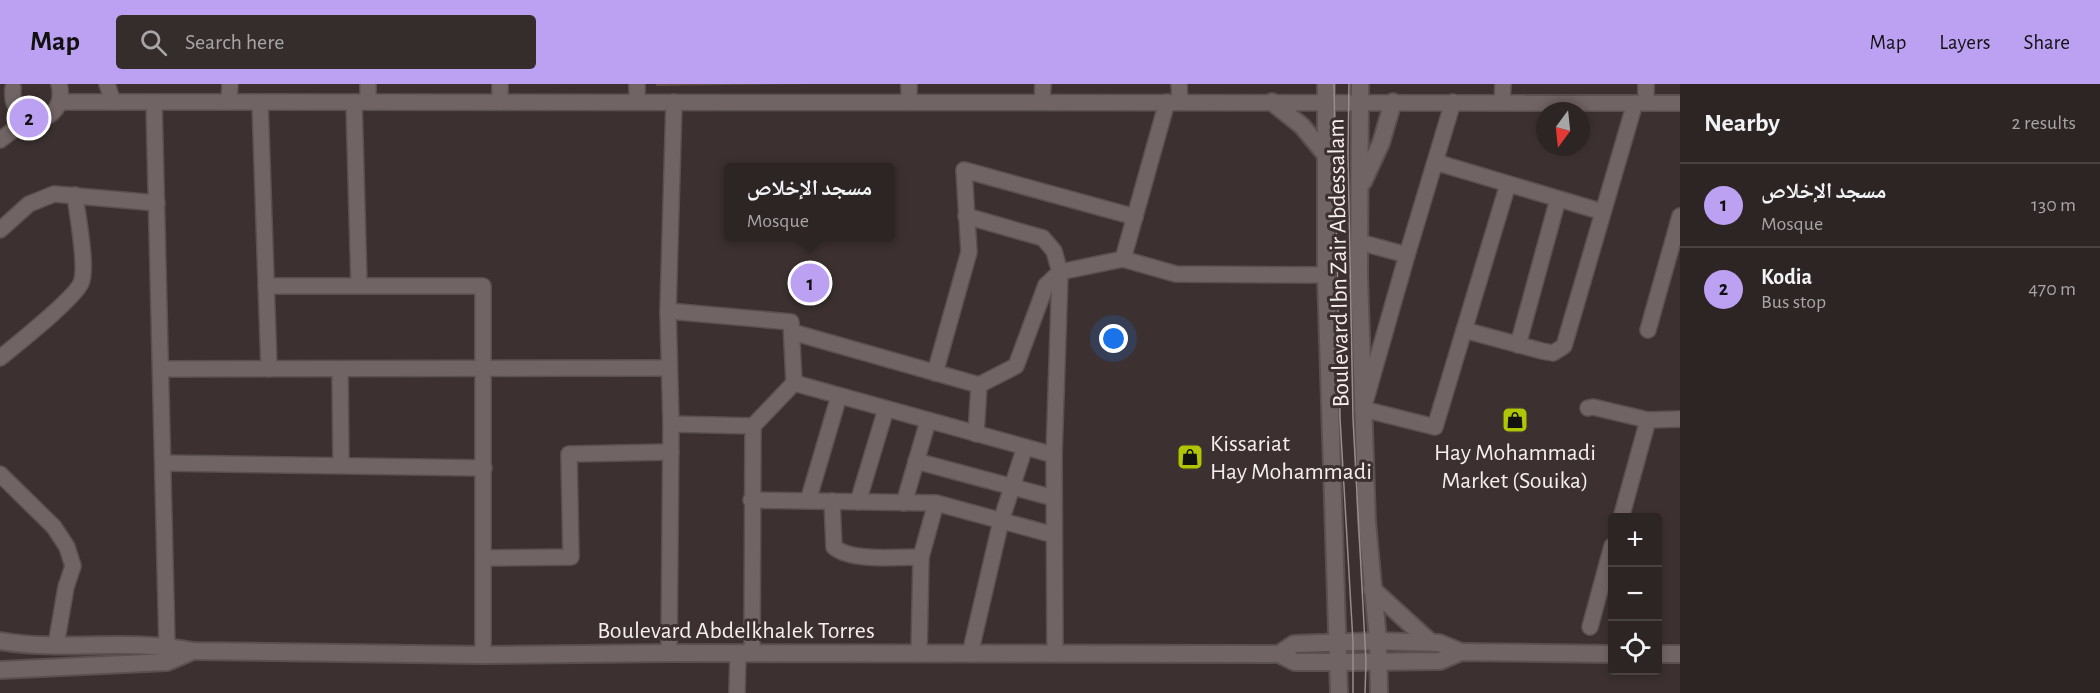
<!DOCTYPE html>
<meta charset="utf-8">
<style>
:root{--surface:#2d2524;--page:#352d2c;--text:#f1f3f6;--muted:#a7a5a6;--line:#484241;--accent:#bca0f2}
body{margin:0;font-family:"Alegreya Sans","Noto Naskh Arabic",sans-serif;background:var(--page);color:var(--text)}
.controls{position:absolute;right:18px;bottom:18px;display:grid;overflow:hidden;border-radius:6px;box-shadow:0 3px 9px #0003}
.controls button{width:54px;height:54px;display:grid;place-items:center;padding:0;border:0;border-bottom:2px solid var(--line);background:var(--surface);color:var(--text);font:30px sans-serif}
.compass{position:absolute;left:1536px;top:18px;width:54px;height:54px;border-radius:50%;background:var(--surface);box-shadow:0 3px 9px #0003;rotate:195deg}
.you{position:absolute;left:1114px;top:255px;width:21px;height:21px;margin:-15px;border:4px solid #fff;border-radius:50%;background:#1a73e8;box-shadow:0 0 0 9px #1a73e833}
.badge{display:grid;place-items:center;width:39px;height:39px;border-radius:50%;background:var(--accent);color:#111;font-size:20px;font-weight:700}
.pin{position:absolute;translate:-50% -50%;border:3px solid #fff;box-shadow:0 2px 6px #0006}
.popup{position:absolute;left:724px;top:79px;width:171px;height:78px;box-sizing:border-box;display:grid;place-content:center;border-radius:6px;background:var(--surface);filter:drop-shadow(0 2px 4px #0005);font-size:20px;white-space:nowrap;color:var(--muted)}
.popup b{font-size:22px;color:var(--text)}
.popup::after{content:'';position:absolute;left:50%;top:100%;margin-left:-12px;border:12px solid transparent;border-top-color:var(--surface)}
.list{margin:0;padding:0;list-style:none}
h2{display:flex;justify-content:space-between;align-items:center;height:78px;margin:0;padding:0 24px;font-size:26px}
h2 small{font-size:20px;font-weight:400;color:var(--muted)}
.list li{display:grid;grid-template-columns:39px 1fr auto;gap:18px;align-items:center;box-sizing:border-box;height:84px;padding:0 24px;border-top:2px solid var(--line)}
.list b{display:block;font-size:22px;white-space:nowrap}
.list p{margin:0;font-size:20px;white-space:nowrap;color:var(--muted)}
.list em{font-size:20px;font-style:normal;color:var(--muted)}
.icon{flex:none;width:33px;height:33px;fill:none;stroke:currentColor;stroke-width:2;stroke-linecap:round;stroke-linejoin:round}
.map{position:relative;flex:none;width:1680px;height:609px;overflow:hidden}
header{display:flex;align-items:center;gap:36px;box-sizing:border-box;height:84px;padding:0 30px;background:var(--accent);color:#111}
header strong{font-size:28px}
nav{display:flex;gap:33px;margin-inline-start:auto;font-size:21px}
.search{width:420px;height:54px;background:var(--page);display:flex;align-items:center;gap:15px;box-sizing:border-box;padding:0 21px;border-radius:6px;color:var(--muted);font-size:22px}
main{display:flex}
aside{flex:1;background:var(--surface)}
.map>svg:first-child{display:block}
.green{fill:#5f4c3c}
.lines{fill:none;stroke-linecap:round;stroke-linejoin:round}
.minor-casing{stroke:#5a504f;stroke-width:18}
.tertiary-casing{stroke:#5a504f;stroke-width:20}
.minor{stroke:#716464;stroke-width:15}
.tertiary{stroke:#716464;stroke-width:16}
.tram{stroke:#968d8c;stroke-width:1.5}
.labels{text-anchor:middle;stroke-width:6;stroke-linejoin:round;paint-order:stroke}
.street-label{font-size:24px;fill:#f5eeed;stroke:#3c3130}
.poi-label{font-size:24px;fill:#f5eeed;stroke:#3c3130;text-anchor:start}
</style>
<header>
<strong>Map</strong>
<div class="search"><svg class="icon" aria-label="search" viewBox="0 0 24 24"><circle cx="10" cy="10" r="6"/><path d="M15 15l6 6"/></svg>Search here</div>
<nav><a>Map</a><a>Layers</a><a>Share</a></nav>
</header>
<main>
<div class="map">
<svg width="1680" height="609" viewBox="0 0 1680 609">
<rect width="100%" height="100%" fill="#3c3130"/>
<path class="green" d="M656,0H810L656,2Z"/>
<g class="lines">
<g class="minor-casing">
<g id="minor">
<path d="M107,0L113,18"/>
<path d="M637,0V18"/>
<path d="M1179,0L1180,18"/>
<path d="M13,4C8,48 70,43 59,0"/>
<path d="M60,18L1680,19"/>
<path d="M154,18L167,562"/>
<path d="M229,18L230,0"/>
<path d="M260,18L269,285"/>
<path d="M354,18L359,201"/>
<path d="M368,18V0"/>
<path d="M500,18V0"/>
<path d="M909,18V0"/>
<path d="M1042,18L1043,0"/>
<path d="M1502,18L1503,0"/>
<path d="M1646,19V0"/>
<path d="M0,56L29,34"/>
<path d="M1435,78L1603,128"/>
<path d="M0,146L29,120L54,110L157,119"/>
<path d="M1359,158L1407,171L1453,18"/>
<path d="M1407,171L1363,325L1435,343L1508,100"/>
<path d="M1123,175L1167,18"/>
<path d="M266,202H483V571"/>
<path d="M668,227L791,238L794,299"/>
<path d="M1464,246L1542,267L1553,269L1564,262L1635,19"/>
<path d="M1648,246L1680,132"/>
<path d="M792,248L979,301L1016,282L1046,201L1060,188L1054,167L1043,154L966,132"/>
<path d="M1518,261L1558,115"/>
<path d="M0,274C17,260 74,215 81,199C88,183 77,130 75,111"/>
<path d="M161,285L669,284"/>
<path d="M340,285L341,381"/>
<path d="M935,289L969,168L964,86L1135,133"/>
<path d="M1588,324L1593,323L1648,336L1680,335"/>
<path d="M671,340L753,342L752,569"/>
<path d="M753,342L794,299L1054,371"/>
<path d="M976,350L979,301"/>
<path d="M916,377L1054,414"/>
<path d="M163,379L484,384"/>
<path d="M0,390L54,443L67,463L73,482L66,503L56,561"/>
<path d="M751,416L936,419L1054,451"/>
<path d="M808,417L839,312"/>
<path d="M832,417L834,463C851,478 898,473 921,473"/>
<path d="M858,418L886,325"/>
<path d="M904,419L928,337"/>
<path d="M1621,434L1648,336"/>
<path d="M484,474L571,473L569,370L671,368"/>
<path d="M1590,543L1612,462"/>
<path d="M669,569L671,340L668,227L674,18"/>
<path d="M919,570L921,473L936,419"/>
<path d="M970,570L1001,437L1025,363"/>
<path d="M1055,570L1054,371L1060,188L1123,175L1176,190L1326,191"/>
<path d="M737,609L738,569"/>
</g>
</g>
<g class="tertiary-casing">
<g id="tertiary">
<path d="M1326,0V191L1339,609"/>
<path d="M1360,0L1359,192L1367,438L1378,557L1379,609"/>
<path d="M1272,18L1302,42L1326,71"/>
<path d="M1363,98L1381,59L1393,18"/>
<path d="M1372,505L1430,558"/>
<path d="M0,557C64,568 129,554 193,567L483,571L669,569L1279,570L1295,578H1353L1440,577L1461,568L1612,570"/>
<path d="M1279,570L1294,560L1378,557L1439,559L1461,568"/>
<path d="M1658,570H1680"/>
<path d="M0,586L167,578L193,567"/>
</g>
</g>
<use href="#minor" class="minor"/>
<use href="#tertiary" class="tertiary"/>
<g class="tram">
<path d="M1334,0L1340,334L1353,558V609"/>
<path d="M1349,0L1348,71L1353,335L1366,578L1365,609"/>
</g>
</g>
<defs>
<g id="shop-square" transform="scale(1.35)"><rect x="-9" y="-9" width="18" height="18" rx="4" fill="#afc506" stroke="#3c3130"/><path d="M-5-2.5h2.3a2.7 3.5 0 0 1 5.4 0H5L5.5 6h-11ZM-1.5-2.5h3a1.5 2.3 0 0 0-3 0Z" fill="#111"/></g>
</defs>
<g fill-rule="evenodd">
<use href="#shop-square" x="1515" y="336"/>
<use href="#shop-square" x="1190" y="373"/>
</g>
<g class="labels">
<g class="street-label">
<text transform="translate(1338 179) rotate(-91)" y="8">Boulevard Ibn Zair Abdessalam</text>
<text x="736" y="554">Boulevard Abdelkhalek Torres</text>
</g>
<g class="poi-label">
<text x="1210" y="367">Kissariat<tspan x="1210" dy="28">Hay Mohammadi</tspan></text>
<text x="1515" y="376" text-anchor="middle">Hay Mohammadi<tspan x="1515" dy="28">Market (Souika)</tspan></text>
</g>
</g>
</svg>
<div class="controls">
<button>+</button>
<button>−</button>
<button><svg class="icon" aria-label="locate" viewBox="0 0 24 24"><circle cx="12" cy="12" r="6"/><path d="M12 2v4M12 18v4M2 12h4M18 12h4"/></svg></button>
</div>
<svg class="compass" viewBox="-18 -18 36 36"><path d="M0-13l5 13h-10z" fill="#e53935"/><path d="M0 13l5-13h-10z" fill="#a7a5a6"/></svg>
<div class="you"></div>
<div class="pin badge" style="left:810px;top:199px">1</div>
<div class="popup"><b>مسجد الإخلاص</b>Mosque</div>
<div class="pin badge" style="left:29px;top:34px">2</div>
</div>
<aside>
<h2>Nearby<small>2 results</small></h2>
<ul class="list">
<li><span class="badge">1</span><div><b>مسجد الإخلاص</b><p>Mosque</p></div><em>130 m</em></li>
<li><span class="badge">2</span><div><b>Kodia</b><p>Bus stop</p></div><em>470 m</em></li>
</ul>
</aside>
</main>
